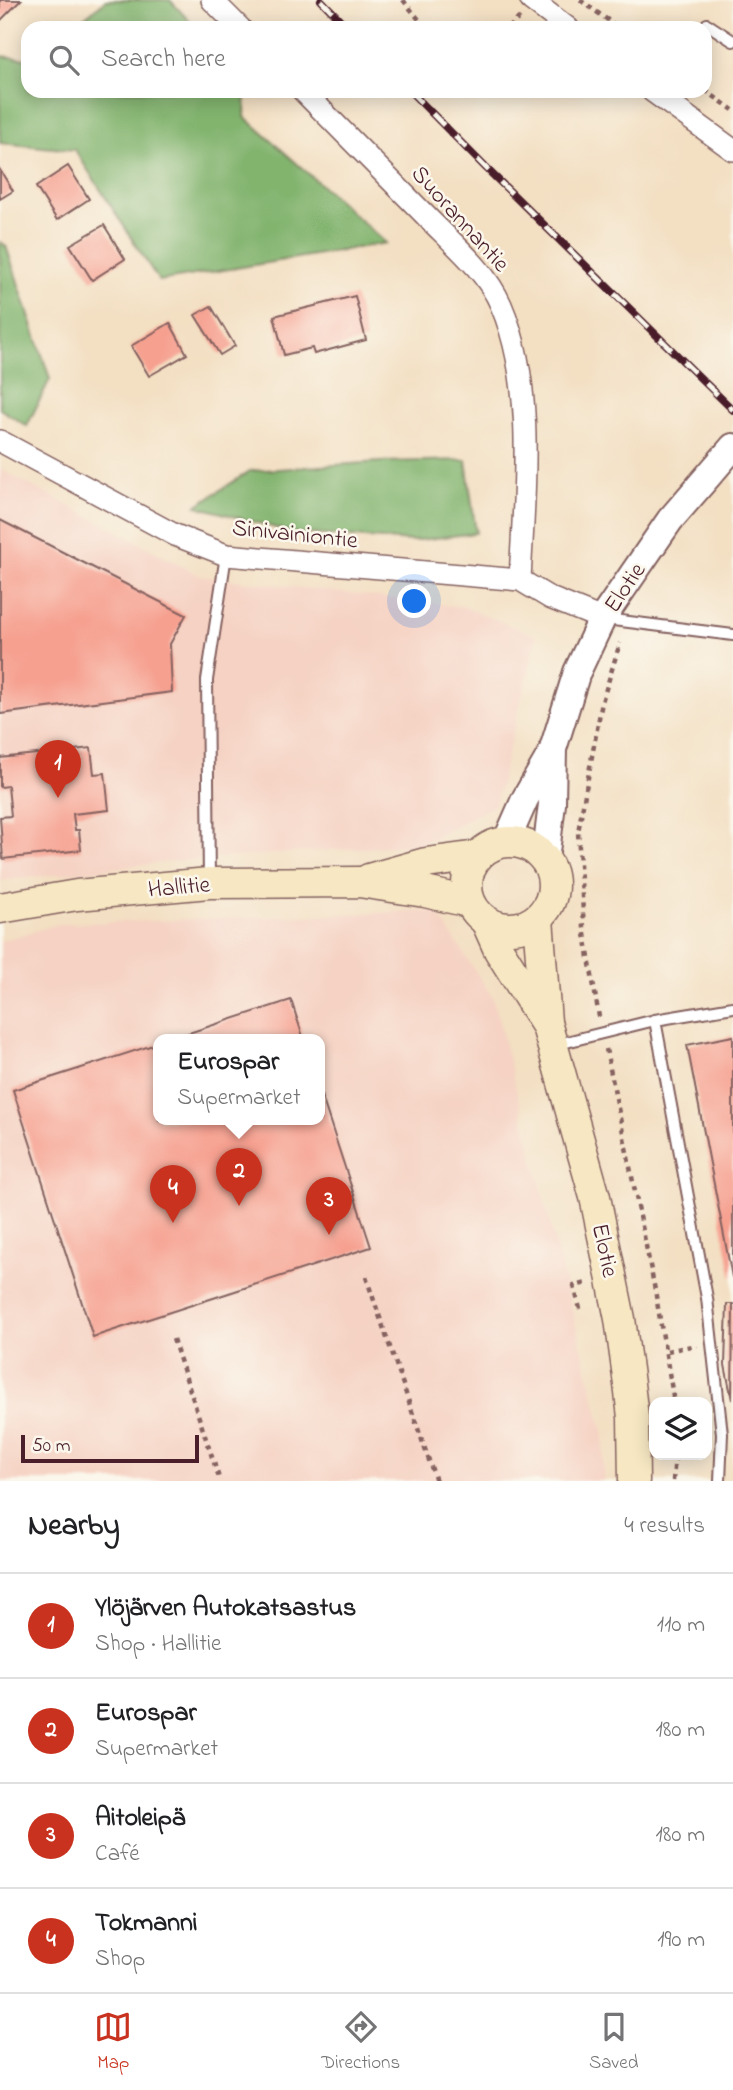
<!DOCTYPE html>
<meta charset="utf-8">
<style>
:root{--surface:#fff;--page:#f6f6f6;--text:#202124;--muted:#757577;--line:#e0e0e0;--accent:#c8321e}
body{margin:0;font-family:"Indie Flower",sans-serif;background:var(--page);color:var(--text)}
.controls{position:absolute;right:21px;bottom:21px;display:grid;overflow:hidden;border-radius:14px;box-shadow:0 4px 18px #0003}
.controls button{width:63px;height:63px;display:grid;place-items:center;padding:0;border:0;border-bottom:2px solid var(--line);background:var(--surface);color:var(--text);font:35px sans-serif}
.scale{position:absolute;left:21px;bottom:18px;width:178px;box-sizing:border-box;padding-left:7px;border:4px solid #4a1f2b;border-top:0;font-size:19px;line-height:24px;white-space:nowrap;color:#4a1f2b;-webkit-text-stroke:5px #fbf7ec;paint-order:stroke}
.you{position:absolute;left:415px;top:602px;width:24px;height:24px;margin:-18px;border:5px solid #fff;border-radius:50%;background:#1a73e8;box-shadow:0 0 0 10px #1a73e833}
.badge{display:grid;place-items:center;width:46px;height:46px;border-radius:50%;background:var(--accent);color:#fff;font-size:23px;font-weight:700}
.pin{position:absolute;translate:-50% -58px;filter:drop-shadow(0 2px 4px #0008)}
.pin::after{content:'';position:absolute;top:37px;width:24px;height:21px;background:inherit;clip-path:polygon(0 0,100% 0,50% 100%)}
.popup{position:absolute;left:153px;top:1034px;width:172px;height:91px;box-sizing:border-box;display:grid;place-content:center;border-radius:14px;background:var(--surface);filter:drop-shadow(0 2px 5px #0005);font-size:23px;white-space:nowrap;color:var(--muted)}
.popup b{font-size:26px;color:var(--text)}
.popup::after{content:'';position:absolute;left:50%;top:100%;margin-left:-14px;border:14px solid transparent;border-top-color:var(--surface)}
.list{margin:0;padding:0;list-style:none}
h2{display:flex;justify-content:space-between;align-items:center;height:91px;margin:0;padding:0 28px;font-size:30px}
h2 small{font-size:23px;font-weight:400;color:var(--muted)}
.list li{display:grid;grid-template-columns:46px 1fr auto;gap:21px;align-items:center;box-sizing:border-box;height:105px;padding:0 28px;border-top:2px solid var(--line)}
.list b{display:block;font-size:26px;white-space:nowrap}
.list p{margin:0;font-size:23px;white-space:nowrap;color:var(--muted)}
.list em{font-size:23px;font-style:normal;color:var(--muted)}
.icon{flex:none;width:38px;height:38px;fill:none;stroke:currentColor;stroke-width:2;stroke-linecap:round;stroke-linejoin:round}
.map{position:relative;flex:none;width:733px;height:1481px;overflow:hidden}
.search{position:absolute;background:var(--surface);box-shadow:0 4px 18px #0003;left:21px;right:21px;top:21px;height:77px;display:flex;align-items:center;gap:18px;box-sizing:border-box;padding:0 24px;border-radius:21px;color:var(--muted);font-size:26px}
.sheet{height:511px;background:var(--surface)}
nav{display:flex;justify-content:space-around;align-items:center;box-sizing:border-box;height:98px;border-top:2px solid var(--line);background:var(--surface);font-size:19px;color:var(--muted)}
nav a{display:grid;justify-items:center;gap:4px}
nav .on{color:var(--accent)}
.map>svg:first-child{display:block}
.built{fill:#f5d2c3;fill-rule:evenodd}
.forest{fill:#82b46e;stroke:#666a4c;stroke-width:2}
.building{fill:#f6a090}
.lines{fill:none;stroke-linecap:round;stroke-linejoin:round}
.service-casing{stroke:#856260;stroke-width:14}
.minor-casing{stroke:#856260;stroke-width:24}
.tertiary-casing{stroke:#856260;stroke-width:30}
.secondary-casing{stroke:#856260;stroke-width:33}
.path{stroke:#856260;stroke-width:4.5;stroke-dasharray:5 5;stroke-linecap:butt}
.service{stroke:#fff;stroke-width:10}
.minor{stroke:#fff;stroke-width:21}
.tertiary{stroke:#fff;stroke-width:26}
.secondary{stroke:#f7e8c3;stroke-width:30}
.rail-casing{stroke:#4a1f2b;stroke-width:8}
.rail{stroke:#fbf7ec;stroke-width:5;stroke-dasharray:16;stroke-linecap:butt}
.labels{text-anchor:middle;stroke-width:5;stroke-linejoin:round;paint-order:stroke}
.street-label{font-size:24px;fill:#4a1f2b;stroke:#fbf7ec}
</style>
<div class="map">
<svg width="733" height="1481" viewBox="0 0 733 1481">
<rect width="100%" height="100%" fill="#fbf7ec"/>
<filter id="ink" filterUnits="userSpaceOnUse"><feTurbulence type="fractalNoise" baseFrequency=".0143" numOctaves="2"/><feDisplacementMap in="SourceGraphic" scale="14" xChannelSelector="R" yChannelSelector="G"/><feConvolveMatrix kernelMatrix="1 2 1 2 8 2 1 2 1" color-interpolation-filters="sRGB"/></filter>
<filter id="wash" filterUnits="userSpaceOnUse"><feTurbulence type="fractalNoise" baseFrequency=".00686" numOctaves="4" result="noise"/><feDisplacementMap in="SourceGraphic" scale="28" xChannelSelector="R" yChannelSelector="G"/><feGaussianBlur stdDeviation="1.57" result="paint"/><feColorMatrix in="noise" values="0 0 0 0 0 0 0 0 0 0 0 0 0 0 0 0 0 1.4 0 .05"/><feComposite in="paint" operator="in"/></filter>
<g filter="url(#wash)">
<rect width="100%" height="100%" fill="#f3dfc2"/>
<g class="built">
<path d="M0,469L201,576L464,607L537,636L495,805L421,844L175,861L0,881Z"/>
<path d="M436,911L493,998L604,1435L603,1481H0V941L59,924ZM159,1040H320V1120H159Z"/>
</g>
<g class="forest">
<path d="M106,0H170L196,28H72Z"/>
<path d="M0,56L28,59V91H246L245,117L386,243L159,281L75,150L0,143Z"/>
<path d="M0,242L6,246L50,379L27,426L0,409Z"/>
<path d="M466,460L476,533L412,541L294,533L196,506L250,471L379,462Z"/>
</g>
<g id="blocks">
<g class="building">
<path d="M0,0H21L0,21Z"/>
<path d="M68,166L89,199L57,220L36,187Z"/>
<path d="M0,170L13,191L0,199Z"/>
<path d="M104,225L125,259L92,280L70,245Z"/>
<path d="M355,296L366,340L314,354L312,348L284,355L274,316Z"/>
<path d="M211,306L235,346L220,355L195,315Z"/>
<path d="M170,323L187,354L149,376L131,346Z"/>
<path d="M0,520L186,615L170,644L172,692L0,714Z"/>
<path d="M91,748L94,774L105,773L109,810L73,814L75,830H79L81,850L3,859L0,817L11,816L8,786L0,787V758Z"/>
<path d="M291,1000L304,1040H170V1039Z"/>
<path d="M733,1036V1277H732L687,1045Z"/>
<path d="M159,1043V1120H320V1091L371,1247L93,1337L13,1090Z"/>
<path d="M727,1304H733L732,1400L725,1365Z"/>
</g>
</g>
</g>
<g filter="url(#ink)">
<use href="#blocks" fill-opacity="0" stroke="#856260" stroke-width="2"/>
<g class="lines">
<g class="service-casing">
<g id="service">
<path d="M707,24L733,41"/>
<path d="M605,619L733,635"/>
<path d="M209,880L207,680L226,555"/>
<path d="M655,1020L707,1298L722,1434L720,1481"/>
<path d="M554,1045L655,1020L733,1007"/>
</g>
</g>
<g class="minor-casing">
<g id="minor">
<path d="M212,0L240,28"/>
<path d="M531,0L568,28"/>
<path d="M303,91C344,133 385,174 426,216C452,243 486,270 501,305C536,386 524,494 520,580"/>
<path d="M652,91L733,150"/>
<path d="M0,441L175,535L226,555L520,580L550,598L602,619"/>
</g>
</g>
<g class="tertiary-casing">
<g id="tertiary">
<path d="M506,842L525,799L551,754"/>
<path d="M545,860L552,804L553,749L577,672L602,619L637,568L670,520L733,447"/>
</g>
</g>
<g class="secondary-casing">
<g id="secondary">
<circle cx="510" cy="885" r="43"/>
<path d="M369,879L426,863L478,856"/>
<path d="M0,908L77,895L209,883L359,882L425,892L469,902"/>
<path d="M538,919L546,1022"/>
<path d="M487,923L499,950L547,1026L595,1197L620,1319L629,1384L633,1417L634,1481"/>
</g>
</g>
<g class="path">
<path d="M403,0L426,28"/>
<path d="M580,0L619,28"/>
<path d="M509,28L520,17"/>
<path d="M705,90L733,110"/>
<path d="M599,1017L584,928L578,832L602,702L620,643"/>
<path d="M606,1049L655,1290L674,1402"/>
<path d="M366,1277L436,1481"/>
<path d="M580,1309L574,1286L587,1283"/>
<path d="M173,1339L220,1481"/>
<path d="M667,1351L697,1345"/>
<path d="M673,1481L675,1455"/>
</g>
<use href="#service" class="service"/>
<use href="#minor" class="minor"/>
<use href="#tertiary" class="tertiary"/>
<use href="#secondary" class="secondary"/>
<g class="rail-casing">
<g id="rail">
<path d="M321,0L348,28"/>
<path d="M410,91L491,173L733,410"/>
</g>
</g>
<use href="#rail" class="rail"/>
</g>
</g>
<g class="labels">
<g class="street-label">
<text transform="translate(461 218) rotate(48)" y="8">Suorannantie</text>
<text transform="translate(295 533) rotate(6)" y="8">Sinivainiontie</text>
<text transform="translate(624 587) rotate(-56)" y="8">Elotie</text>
<text transform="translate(179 886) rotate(-5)" y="8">Hallitie</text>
<text transform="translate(606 1250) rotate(78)" y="8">Elotie</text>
</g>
</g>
</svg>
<div class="controls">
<button><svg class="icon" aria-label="layers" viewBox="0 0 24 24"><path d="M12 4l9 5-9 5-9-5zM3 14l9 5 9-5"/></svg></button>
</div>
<div class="scale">50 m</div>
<div class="you"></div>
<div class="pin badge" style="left:58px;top:798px">1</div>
<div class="pin badge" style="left:239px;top:1206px">2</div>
<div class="popup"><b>Eurospar</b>Supermarket</div>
<div class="pin badge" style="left:329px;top:1235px">3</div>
<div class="pin badge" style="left:173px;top:1223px">4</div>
<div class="search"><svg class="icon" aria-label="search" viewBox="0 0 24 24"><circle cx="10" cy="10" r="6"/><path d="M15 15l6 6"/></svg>Search here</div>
</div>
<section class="sheet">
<h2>Nearby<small>4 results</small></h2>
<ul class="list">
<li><span class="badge">1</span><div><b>Ylöjärven Autokatsastus</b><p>Shop · Hallitie</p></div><em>110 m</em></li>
<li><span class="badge">2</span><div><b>Eurospar</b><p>Supermarket</p></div><em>180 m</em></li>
<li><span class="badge">3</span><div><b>Aitoleipä</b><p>Café</p></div><em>180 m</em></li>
<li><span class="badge">4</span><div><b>Tokmanni</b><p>Shop</p></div><em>190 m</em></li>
</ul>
</section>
<nav>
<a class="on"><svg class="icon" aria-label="map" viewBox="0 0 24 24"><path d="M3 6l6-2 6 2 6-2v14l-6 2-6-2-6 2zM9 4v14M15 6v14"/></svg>Map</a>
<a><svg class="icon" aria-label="directions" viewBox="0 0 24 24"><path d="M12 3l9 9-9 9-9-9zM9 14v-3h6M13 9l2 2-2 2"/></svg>Directions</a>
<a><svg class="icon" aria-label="saved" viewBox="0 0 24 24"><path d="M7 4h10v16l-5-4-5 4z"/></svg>Saved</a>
</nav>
